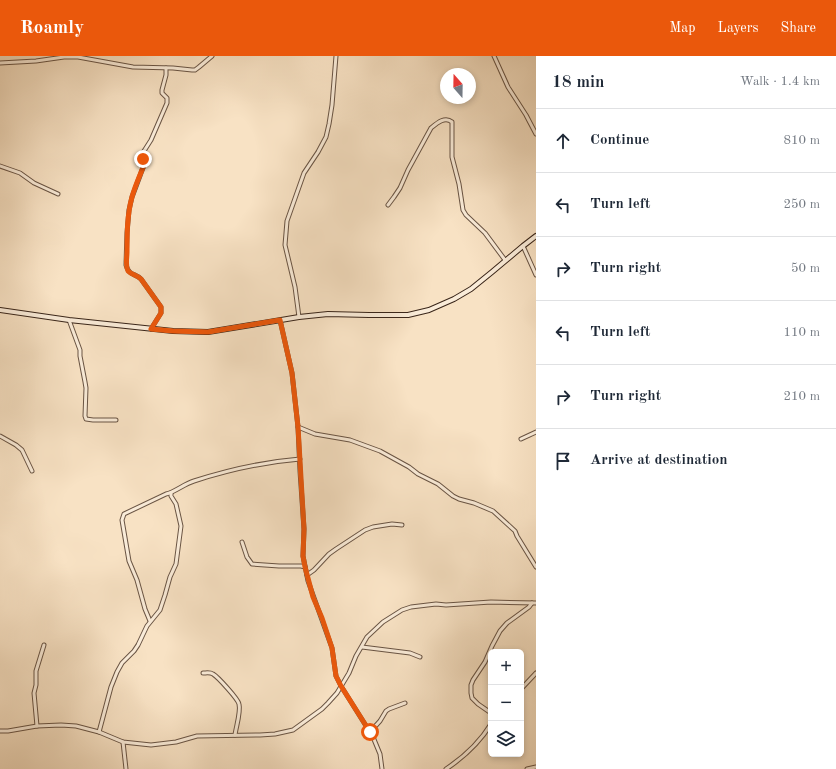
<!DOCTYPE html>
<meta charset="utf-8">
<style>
:root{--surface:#fff;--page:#f2f2f3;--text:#1f2937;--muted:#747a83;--line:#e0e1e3;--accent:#ea580c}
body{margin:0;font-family:"Old Standard TT",serif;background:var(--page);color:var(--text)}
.controls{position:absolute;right:12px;bottom:12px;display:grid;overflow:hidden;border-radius:6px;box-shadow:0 2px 6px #0003}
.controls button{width:36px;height:36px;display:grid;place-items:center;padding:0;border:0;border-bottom:1px solid var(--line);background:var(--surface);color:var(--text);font:20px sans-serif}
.compass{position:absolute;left:440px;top:12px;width:36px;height:36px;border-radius:50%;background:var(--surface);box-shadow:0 2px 6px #0003;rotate:340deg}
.stop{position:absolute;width:12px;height:12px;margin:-9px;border:3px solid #ea580c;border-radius:50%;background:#fff}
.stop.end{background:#ea580c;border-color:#fff;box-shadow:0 1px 4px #0008}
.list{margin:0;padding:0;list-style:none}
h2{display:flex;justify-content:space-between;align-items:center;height:52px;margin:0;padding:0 16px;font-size:17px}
h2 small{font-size:13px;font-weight:400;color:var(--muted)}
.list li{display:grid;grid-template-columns:26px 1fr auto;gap:12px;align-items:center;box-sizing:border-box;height:64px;padding:0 16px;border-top:1px solid var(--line)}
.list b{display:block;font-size:15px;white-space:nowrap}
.list em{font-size:13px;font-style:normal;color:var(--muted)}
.icon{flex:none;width:22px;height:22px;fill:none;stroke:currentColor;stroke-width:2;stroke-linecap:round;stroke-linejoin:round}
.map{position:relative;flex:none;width:536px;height:713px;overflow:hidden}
header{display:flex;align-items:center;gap:24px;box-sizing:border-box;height:56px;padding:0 20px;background:var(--accent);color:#fff}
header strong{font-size:19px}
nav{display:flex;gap:22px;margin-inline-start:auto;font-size:14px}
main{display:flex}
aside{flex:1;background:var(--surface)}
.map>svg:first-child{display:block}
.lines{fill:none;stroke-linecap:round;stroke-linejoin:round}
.street-casing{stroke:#695444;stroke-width:5}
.secondary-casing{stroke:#392519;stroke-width:6}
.street{stroke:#faecd9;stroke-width:3}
.secondary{stroke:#faecd9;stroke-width:4}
.route{stroke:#ea580c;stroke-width:5}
</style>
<header>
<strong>Roamly</strong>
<nav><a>Map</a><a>Layers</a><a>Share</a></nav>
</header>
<main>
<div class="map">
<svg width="536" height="713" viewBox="0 0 536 713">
<rect width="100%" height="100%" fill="#f8e2c4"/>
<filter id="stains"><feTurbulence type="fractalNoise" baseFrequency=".005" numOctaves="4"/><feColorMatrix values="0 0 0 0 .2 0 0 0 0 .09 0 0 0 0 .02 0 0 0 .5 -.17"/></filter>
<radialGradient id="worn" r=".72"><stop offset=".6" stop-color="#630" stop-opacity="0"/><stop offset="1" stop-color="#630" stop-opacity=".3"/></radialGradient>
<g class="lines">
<g class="street-casing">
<g id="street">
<path d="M494,0L508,31L526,59L536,78"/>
<path d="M0,7L36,5L64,1H78L133,11L173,12L192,14H195L199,11L212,0"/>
<path d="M0,110L20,117L34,127L58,138"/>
<path d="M388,149L394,141L400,132L408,114L431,72C437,67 445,60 452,66V101L459,128L463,154L466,159L485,177L505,204"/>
<path d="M523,190L536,219"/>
<path d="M299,261L295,231L285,189L287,165L304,117L318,96L326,81L329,68L332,49L336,0"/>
<path d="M69,264L80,294V300L85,326L86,332L85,360L86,363L93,364H116"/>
<path d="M280,264L292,317L298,371L300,415L304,473L303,500L308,525L332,592L336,620L341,630L373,681L380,698L382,713"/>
<path d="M151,273L161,257V251L141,223C135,217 129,220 126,209L127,177L129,154L132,141L144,109V105L143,103L144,95L151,84L167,47V42L162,37V34L166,19V12"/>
<path d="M298,371L315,378L350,384L380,395L409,411L418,418L438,428L453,440L459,443L474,447L493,455L515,475L517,480L536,511"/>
<path d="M0,380L16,389L22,394L32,415"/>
<path d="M521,383L536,376"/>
<path d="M242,486L247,501L252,508L279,510H301L305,511"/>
<path d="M307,519L314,514L329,498L336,493L365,474L373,471L392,468L402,469"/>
<path d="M150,565L145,553L137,524L129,505L122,464L124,458L166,438C175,436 184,428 194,425C228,414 264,406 300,403"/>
<path d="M362,591L410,597L420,601"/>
<path d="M203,617C206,617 210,616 213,618C218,621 238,643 239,648C241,656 236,671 235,679"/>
<path d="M521,633L536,617"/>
<path d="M491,657L478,648L472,642L471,637V629L473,624L485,606L492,590L500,575L507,567L529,551L532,547"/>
<path d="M37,670L34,637L36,629V615L44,589"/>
<path d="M0,675H8L37,670L61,669L76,670L99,676L123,686L151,689L176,686L197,680L260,679L275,678L293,674L322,653L328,647L337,637L349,617L356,600L367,581L383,566L402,554L411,551L436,548L446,549L491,546L536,547"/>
<path d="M99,676L111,631L117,616L122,607L134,595L138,589L147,570L160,554L165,539L170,521L176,508L181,470L176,448L171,440V437"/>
<path d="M370,676L380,665L386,655L389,653L405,647"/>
<path d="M123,686L126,713"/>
<path d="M446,713C464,701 480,686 491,668"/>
<path d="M527,713L536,711"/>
</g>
</g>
<g class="secondary-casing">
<path id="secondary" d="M0,254L69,264L173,275L208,276L299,261L328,258L369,259H408L429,254L454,243L471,233L492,216L523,190L536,180"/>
</g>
<use href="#street" class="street"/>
<use href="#secondary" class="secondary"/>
</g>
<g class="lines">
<path class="route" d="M143,103L144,105V109C140,119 135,130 132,141C127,159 127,178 127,196C127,202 125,209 128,215C132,219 137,219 141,223L161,251V257L151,273L173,275L208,276L280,264L292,317L298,371L304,473L303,500L305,511L313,541L322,562L332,592L336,620L341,630L370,676"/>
</g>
<rect width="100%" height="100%" filter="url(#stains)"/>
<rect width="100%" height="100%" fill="url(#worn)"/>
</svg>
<div class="controls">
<button>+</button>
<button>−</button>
<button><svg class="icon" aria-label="layers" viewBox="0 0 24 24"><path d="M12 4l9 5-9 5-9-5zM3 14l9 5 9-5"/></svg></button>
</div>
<svg class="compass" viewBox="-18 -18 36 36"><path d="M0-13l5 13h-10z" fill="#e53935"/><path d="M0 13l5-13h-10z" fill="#747a83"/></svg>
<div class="stop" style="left:370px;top:676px"></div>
<div class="stop end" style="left:143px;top:103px"></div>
</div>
<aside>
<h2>18 min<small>Walk · 1.4 km</small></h2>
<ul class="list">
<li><svg class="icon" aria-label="ahead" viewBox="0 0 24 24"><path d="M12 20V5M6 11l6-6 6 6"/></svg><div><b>Continue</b></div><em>810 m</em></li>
<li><svg class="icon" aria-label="left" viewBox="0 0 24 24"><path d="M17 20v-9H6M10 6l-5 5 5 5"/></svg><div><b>Turn left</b></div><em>250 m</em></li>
<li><svg class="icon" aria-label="right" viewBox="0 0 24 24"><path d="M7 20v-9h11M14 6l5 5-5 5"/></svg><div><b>Turn right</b></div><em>50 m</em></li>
<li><svg class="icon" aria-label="left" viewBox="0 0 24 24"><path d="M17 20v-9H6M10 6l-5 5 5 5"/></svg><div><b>Turn left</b></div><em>110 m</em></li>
<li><svg class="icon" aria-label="right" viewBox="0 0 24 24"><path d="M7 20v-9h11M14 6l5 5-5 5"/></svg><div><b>Turn right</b></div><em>210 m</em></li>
<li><svg class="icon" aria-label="arrive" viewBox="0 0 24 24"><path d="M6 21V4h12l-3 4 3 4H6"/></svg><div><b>Arrive at destination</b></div></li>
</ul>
</aside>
</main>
